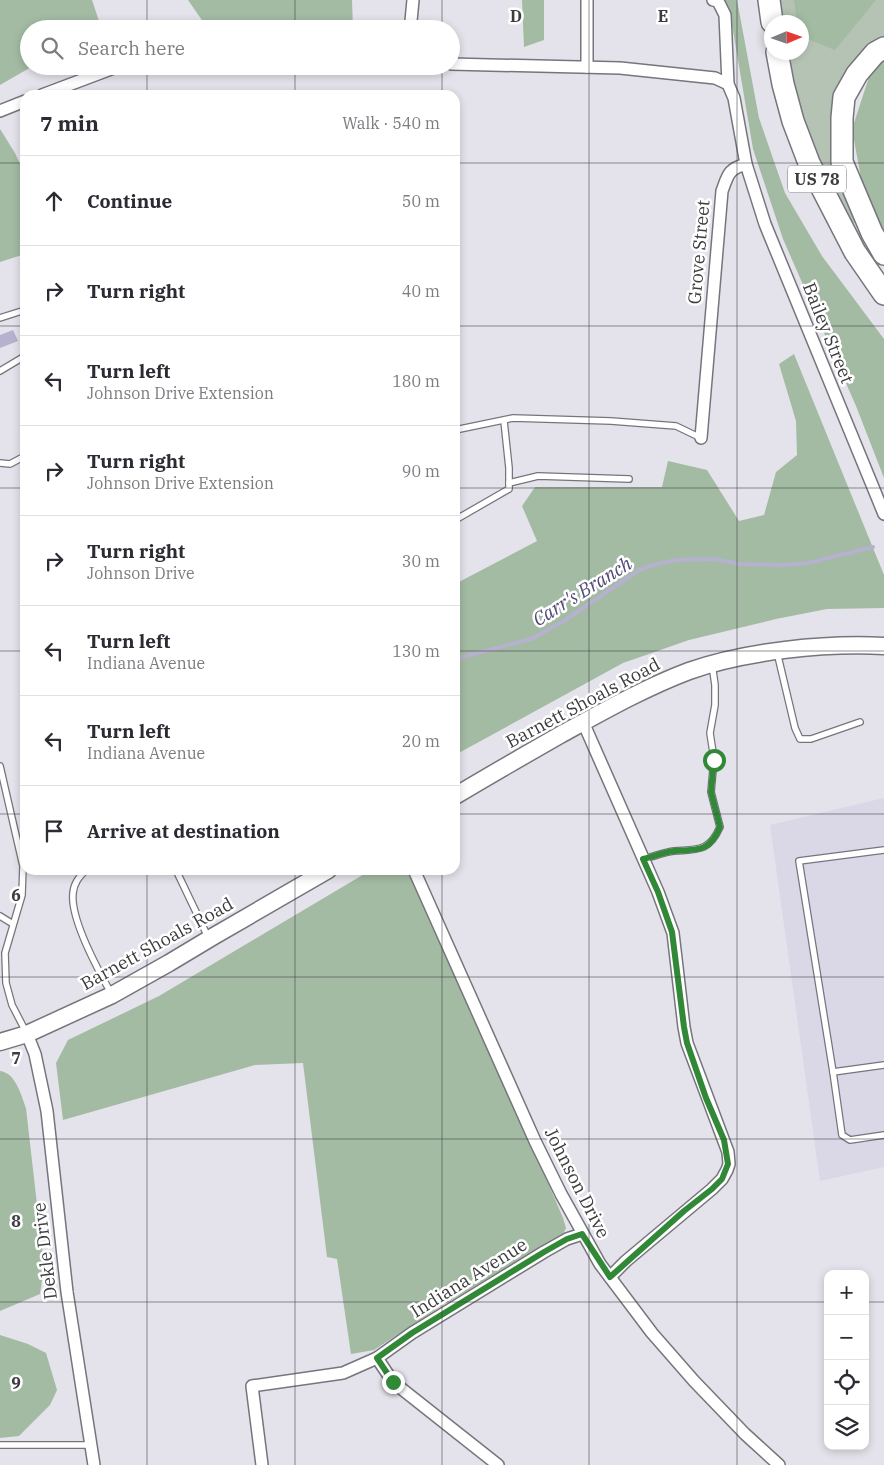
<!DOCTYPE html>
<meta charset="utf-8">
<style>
:root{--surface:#fff;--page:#f7f7f7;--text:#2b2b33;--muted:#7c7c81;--line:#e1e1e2}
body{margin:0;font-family:"IBM Plex Serif",serif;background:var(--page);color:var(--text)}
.controls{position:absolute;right:15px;bottom:15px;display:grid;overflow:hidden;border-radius:10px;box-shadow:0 2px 8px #0003}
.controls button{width:45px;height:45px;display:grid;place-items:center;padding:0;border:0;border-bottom:1px solid var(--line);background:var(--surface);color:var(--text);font:25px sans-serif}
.compass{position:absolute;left:764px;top:15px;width:45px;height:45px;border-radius:50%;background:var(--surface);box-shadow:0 2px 8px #0003;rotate:88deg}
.stop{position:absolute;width:15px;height:15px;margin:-11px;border:4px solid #318938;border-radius:50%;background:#fff}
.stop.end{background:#318938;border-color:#fff;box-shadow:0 1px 5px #0008}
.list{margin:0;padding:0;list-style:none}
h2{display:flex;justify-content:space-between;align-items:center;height:65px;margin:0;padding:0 20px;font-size:21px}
h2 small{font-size:16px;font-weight:400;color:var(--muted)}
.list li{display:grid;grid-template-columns:32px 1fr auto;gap:15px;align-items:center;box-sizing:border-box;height:90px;padding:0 20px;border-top:1px solid var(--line)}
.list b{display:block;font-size:19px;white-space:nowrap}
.list p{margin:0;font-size:16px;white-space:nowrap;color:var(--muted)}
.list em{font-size:16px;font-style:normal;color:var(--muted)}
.icon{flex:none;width:28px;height:28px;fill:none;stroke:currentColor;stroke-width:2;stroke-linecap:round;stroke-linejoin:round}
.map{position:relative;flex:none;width:884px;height:1465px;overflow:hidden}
.search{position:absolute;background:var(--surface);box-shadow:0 2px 8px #0003;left:20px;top:20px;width:440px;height:55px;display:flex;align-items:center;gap:12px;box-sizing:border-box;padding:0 18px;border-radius:28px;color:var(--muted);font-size:19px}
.panel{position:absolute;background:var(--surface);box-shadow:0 2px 8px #0003;left:20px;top:90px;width:440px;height:785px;border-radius:15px}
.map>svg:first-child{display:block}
.built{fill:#dad7e7}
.green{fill:#b4c3b4}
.forest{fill:#a3bba3}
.water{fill:#b6b1cf}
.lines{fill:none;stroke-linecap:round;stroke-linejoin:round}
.stream{stroke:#b6b1cf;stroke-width:4}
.lane-casing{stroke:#76757c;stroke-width:8}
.street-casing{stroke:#76757c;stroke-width:14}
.secondary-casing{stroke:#76757c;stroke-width:19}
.highway-casing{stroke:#76757c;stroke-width:24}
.lane{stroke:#fff;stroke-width:5.5}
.street{stroke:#fff;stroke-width:11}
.secondary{stroke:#fff;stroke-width:16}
.highway{stroke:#fff;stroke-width:21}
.route{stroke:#318938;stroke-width:6}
.grid{fill:none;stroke:#3d3c3f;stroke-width:1;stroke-opacity:0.55}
.labels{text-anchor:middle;stroke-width:5;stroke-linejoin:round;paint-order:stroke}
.shield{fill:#fff;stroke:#777679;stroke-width:1}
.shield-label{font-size:16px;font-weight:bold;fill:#3d3c3f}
.street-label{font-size:18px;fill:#3d3c3f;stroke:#fff}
.water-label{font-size:19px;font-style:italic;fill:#524975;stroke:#fff}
.grid-label{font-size:16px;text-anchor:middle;font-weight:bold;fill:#3d3c3f;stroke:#fff;stroke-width:5;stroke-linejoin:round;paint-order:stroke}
</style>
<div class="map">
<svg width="884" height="1465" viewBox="0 0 884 1465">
<rect width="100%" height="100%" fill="#e4e3eb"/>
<path class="built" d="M884,798V1167L820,1181L770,825Z"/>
<path class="green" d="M776,0H884V37L856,62L838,96L858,221L849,226L805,137L784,53L802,52V22H779Z"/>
<g class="forest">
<path d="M0,0H92L101,27L97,29H29V66H33L0,85Z"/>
<path d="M188,0H352L353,29H208Z"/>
<path d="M522,0H544V40L524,47Z"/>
<path d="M718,0H737L759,118L785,193L822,256L884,339V478L856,406L783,239L753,149L729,7Z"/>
<path d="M794,0H876L835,50L802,37V22H797Z"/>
<path d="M884,61V234L863,189L852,129L871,71Z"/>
<path d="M0,129L15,153L25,175V254L0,262Z"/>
<path d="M794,354L884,575V608L827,609L776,619L689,640L623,663L455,755V584L537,541L522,506L535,487H662L668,461L707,470L739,521L764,515L776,472L797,455L796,421L779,364Z"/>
<path d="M371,870H408L459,986L506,1084L563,1218L566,1228L563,1234L443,1305L374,1350L351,1354L337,1259L327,1257L303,1063L255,1065L63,1120L56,1063L68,1040L159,996Z"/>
<path d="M0,1071C16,1073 21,1095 26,1108L44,1266L40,1294L0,1311Z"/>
<path d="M0,1335L28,1344L46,1353L57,1390L50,1405L19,1436L0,1438Z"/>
</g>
<path class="water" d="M13,330L18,341L0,348V335Z"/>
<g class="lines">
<path class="stream" d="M455,659L531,639L564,621L639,570L657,564L676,560L713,559L740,564L783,565L808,563L873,547"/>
<g class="lane-casing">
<g id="lane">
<path d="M0,318L25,310"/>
<path d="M0,371L25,356"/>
<path d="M455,430L513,418L611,421L676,426L701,438"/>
<path d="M0,463L10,464L25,456"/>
<path d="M509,483L538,476L629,479"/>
<path d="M455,520L509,489V468L504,421"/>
<path d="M777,652L795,728L800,739H811L860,722"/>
<path d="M0,766L23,866L22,895L5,953L6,983L12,1005L26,1032"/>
<path d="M884,850L799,861L833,1072L884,1065"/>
<path d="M643,859C653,857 664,852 674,851C698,849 709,852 720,827L711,792L714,759L710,733L715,705V685L712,664"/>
<path d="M86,870C79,877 74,883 73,893C70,919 98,970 111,993"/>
<path d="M176,870L208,937"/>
<path d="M0,916L13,924"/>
<path d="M833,1072L842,1135L850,1140L884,1135"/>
<path d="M0,1445H90"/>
</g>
</g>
<g class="street-casing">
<g id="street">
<path d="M413,0L411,21L414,29"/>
<path d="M713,0L718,1L725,15L728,84L734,98L746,164L765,224L884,514"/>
<path d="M451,64L620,68L715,78L728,84"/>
<path d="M587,67V0"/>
<path d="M42,95L119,66"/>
<path d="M0,111L25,101"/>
<path d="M701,438L722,191C728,175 728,169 746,164"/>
<path d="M583,722L658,892L673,933L684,1027L687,1043L728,1152L729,1164L727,1170L722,1179L712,1189L626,1261L610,1277"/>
<path d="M414,870L535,1141L561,1194L600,1264L652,1333L694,1381L745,1434L779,1465"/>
<path d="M27,1034L35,1054L47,1111L67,1292L94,1465"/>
<path d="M262,1465L252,1386L343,1373L377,1358"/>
<path d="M498,1465L393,1382L377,1358L412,1333L544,1252L567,1239L582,1234"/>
</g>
</g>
<g class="secondary-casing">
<g id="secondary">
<path d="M455,796C490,775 525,755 560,735C602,712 644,688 689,671C745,651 825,643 884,646"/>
<path d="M0,1042L27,1034L112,995L169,963L214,936L328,870"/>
</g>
</g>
<g class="highway-casing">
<g id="highway">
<path d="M769,0L772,22"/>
<path d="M884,48L875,53L857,74L844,97L842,118V162L872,233L884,254"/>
<path d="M777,52L783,84L793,121L809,163L855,252L884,294"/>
</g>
</g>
<use href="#lane" class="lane"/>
<use href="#street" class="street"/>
<use href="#secondary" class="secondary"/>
<use href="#highway" class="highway"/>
</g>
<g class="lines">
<path class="route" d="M393,1382L377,1358L412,1333L544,1252L567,1239L582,1234L610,1277L684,1211L712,1189L722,1179L728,1164L724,1140L706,1098L687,1043L684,1027L672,932L658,892L643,859C653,857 664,852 674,851C698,849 709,853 720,827L711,792L714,760"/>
</g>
<path class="grid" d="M147,0V29M295,0V29M442,0V29M589,0V1465M737,0V1465M147,66V95M295,66V95M442,66V95M0,163H25M455,163H884M0,326H25M455,326H884M0,488H25M455,488H884M0,651H25M455,651H884M0,814H25M455,814H884M147,870V1465M295,870V1465M442,870V1465M0,977H884M0,1139H884M0,1302H828M865,1302H884"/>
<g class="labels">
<rect class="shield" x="788" y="165.5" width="58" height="27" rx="4"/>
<g class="shield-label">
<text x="817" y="185">US 78</text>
</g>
<g class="street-label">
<text transform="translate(699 252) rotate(-85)" y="6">Grove Street</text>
<text transform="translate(828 333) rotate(68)" y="6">Bailey Street</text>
<text transform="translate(583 703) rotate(-28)" y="6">Barnett Shoals Road</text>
<text transform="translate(157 944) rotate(-29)" y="6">Barnett Shoals Road</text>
<text transform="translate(577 1183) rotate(63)" y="6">Johnson Drive</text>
<text transform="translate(45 1251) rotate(-97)" y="6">Dekle Drive</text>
<text transform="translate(469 1278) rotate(-32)" y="6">Indiana Avenue</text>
</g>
<g class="water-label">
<text transform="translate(582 591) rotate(-32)" y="7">Carr's Branch</text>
</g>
</g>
<g class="grid-label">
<text x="516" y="22">D</text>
<text x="663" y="22">E</text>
<text x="16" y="901">6</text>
<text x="16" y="1064">7</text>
<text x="16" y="1227">8</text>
<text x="16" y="1389">9</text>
</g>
</svg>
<div class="controls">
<button>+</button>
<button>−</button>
<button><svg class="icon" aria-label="locate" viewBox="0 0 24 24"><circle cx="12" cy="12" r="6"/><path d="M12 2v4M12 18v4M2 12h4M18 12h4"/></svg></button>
<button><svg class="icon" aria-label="layers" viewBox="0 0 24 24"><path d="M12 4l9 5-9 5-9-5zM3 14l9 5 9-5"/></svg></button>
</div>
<svg class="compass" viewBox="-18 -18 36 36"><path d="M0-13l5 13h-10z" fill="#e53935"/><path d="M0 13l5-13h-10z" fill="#7c7c81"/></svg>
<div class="stop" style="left:714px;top:760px"></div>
<div class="stop end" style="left:393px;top:1382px"></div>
<div class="search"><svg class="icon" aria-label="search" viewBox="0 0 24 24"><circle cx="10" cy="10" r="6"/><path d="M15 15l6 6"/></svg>Search here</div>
<section class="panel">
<h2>7 min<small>Walk · 540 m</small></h2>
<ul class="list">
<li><svg class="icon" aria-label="ahead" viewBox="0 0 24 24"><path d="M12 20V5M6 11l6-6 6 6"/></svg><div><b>Continue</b></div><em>50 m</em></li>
<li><svg class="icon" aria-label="right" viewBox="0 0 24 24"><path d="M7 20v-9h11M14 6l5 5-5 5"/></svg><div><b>Turn right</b></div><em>40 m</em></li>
<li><svg class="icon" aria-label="left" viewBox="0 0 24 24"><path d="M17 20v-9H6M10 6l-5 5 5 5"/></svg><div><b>Turn left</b><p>Johnson Drive Extension</p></div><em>180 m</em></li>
<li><svg class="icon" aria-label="right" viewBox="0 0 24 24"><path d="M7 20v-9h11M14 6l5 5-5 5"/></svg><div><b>Turn right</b><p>Johnson Drive Extension</p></div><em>90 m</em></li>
<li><svg class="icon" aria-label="right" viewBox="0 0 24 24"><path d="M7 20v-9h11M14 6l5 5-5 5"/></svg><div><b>Turn right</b><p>Johnson Drive</p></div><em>30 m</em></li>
<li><svg class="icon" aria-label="left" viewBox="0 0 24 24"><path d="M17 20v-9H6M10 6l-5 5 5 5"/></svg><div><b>Turn left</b><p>Indiana Avenue</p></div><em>130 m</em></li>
<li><svg class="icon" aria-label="left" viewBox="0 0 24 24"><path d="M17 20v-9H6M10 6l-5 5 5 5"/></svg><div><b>Turn left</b><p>Indiana Avenue</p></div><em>20 m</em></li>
<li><svg class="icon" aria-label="arrive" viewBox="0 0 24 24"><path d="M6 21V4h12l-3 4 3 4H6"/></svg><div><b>Arrive at destination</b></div></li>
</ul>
</section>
</div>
